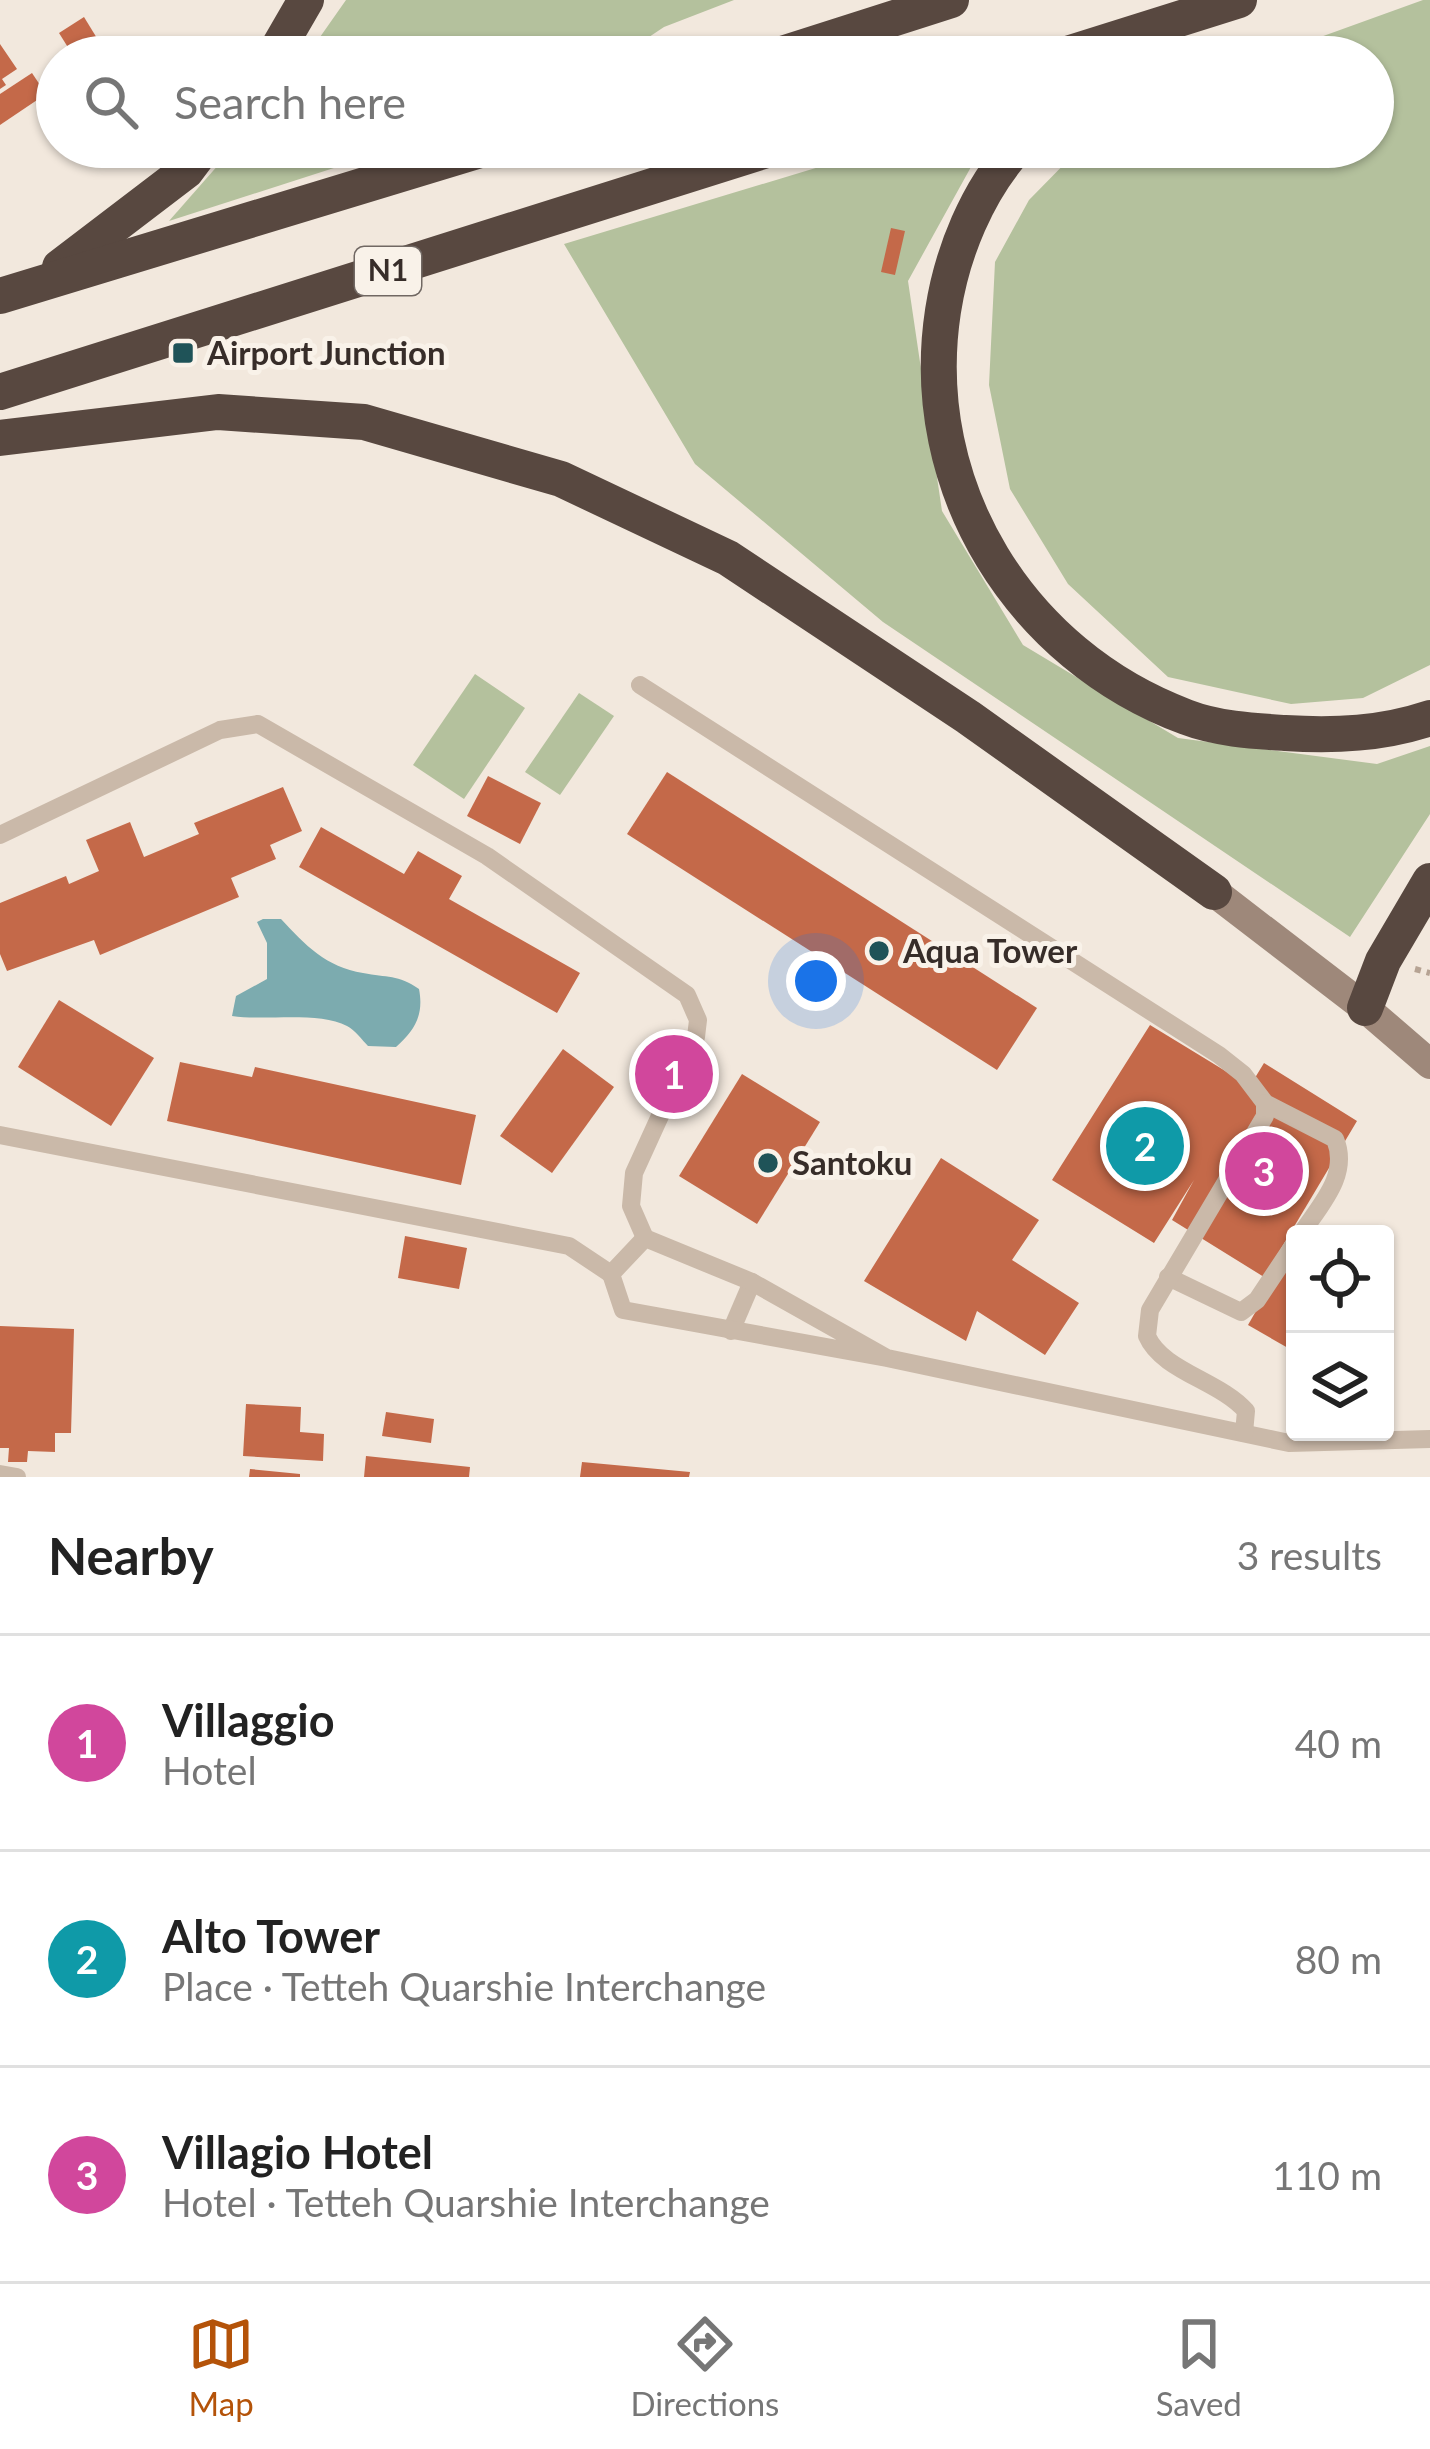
<!DOCTYPE html>
<meta charset="utf-8">
<style>
:root{--surface:#fff;--page:#f2f2f2;--text:#222;--muted:#767676;--line:#e0e0e0;--accent:#b45309}
body{margin:0;font-family:Lato,sans-serif;background:var(--page);color:var(--text)}
.controls{position:absolute;right:36px;bottom:36px;display:grid;overflow:hidden;border-radius:12px;box-shadow:0 3px 9px #0004}
.controls button{width:108px;height:108px;display:grid;place-items:center;padding:0;border:0;border-bottom:3px solid var(--line);background:var(--surface);color:var(--text);font:60px sans-serif}
.you{position:absolute;left:816px;top:981px;width:42px;height:42px;margin:-30px;border:9px solid #fff;border-radius:50%;background:#1a73e8;box-shadow:0 0 0 18px #1a73e833}
.badge{display:grid;place-items:center;width:78px;height:78px;border-radius:50%;background:var(--accent);color:#fff;font-size:39px;font-weight:700}
.pin{position:absolute;translate:-50% -50%;border:6px solid #fff;box-shadow:0 3px 12px #0006}
.list{margin:0;padding:0;list-style:none}
h2{display:flex;justify-content:space-between;align-items:center;height:156px;margin:0;padding:0 48px;font-size:51px}
h2 small{font-size:39px;font-weight:400;color:var(--muted)}
.list li{display:grid;grid-template-columns:78px 1fr auto;gap:36px;align-items:center;box-sizing:border-box;height:216px;padding:0 48px;border-top:3px solid var(--line)}
.list b{display:block;font-size:45px;white-space:nowrap}
.list p{margin:0;font-size:39px;white-space:nowrap;color:var(--muted)}
.list em{font-size:39px;font-style:normal;color:var(--muted)}
.icon{flex:none;width:66px;height:66px;fill:none;stroke:currentColor;stroke-width:2;stroke-linecap:round;stroke-linejoin:round}
.map{position:relative;flex:none;width:1430px;height:1477px;overflow:hidden}
.search{position:absolute;background:var(--surface);box-shadow:0 3px 9px #0004;left:36px;right:36px;top:36px;height:132px;display:flex;align-items:center;gap:30px;box-sizing:border-box;padding:0 42px;border-radius:66px;color:var(--muted);font-size:45px}
.sheet{height:804px;background:var(--surface)}
nav{display:flex;justify-content:space-around;align-items:center;box-sizing:border-box;height:168px;border-top:3px solid var(--line);background:var(--surface);font-size:33px;color:var(--muted)}
nav a{display:grid;justify-items:center;gap:6px}
nav .on{color:var(--accent)}
.map>svg:first-child{display:block}
.green{fill:#b4c19d}
.water{fill:#7cabaf}
.building{fill:#c46949}
.lines{fill:none;stroke-linecap:round;stroke-linejoin:round}
.path{stroke:#b6a393;stroke-width:6;stroke-dasharray:6 6;stroke-linecap:butt}
.lane{stroke:#cab9a9;stroke-width:18}
.secondary{stroke:#9e887a;stroke-width:30}
.highway{stroke:#584840;stroke-width:36}
.poi-dot{fill:#1f5358;stroke:#f9f2e9;stroke-width:4.5}
.labels{text-anchor:middle;stroke-width:10;stroke-linejoin:round;paint-order:stroke}
.shield{fill:#f9f2e9;stroke:#716863;stroke-width:3}
.shield-label{font-size:30px;font-weight:bold;fill:#372d29}
.poi-label{font-size:33px;font-weight:bold;fill:#372d29;stroke:#f9f2e9;text-anchor:start}
</style>
<div class="map">
<svg width="1430" height="1477" viewBox="0 0 1430 1477">
<rect width="100%" height="100%" fill="#f2e8dd"/>
<g class="green">
<path d="M346,0H734L664,27L619,57H306Z"/>
<path d="M1423,0H1430V665L1363,698L1291,704L1168,677L1068,584L1010,489L989,385L995,262L1029,200L1081,147H1373V57H1265Z"/>
<path d="M234,147H399L169,221Z"/>
<path d="M885,147H982L908,281L942,511L1023,645L1178,738L1377,764L1430,746V814L1350,937L883,622L695,464L564,244Z"/>
<path d="M475,674L525,708L464,799L413,765Z"/>
<path d="M579,693L614,716L560,795L525,772Z"/>
</g>
<path class="water" d="M263,919H281C305,945 326,967 363,973C387,978 398,974 419,989C424,1015 415,1030 396,1047L368,1046C362,1040 355,1030 347,1026C319,1011 265,1021 232,1016L236,996L267,979V943L257,922Z"/>
<g class="building">
<path d="M84,17L103,48L89,57H74L59,33Z"/>
<path d="M0,44L17,69L2,79L6,85L0,89Z"/>
<path d="M32,73L46,94L0,125V94Z"/>
<path d="M891,228L905,231L895,275L881,272Z"/>
<path d="M667,772L1037,1008L997,1070L627,834Z"/>
<path d="M488,776L541,803L520,844L467,816Z"/>
<path d="M283,787L302,831L270,845L276,859L231,878L239,897L100,955L94,940L7,971L0,954V903L66,876L69,884L99,871L86,840L130,822L144,857L199,834L194,823Z"/>
<path d="M321,827L404,874L418,851L462,876L449,899L580,973L557,1013L299,867Z"/>
<path d="M59,1000L154,1058L111,1126L18,1067Z"/>
<path d="M1150,1025L1250,1086L1264,1063L1357,1121L1264,1277L1172,1220L1194,1180L1154,1243L1052,1180Z"/>
<path d="M563,1049L614,1087L552,1173L500,1136Z"/>
<path d="M180,1062L252,1077L255,1067L476,1115L461,1185L167,1121Z"/>
<path d="M742,1074L820,1122L757,1224L679,1176Z"/>
<path d="M941,1158L1039,1220L1012,1260L1079,1303L1045,1355L977,1311L966,1341L864,1281Z"/>
<path d="M405,1236L467,1248L459,1289L398,1278Z"/>
<path d="M1280,1269L1295,1278V1352L1248,1325Z"/>
<path d="M0,1326L74,1329L71,1433H55V1452L28,1451L27,1462H8L9,1448H0Z"/>
<path d="M246,1404L301,1407L300,1432L324,1434L323,1461L243,1456Z"/>
<path d="M386,1412L434,1419L431,1443L382,1436Z"/>
<path d="M366,1456L470,1467L469,1477H364Z"/>
<path d="M582,1462L690,1472L689,1477H580Z"/>
<path d="M250,1469L300,1474V1477H249Z"/>
</g>
<g class="lines">
<path class="path" d="M1415,969L1430,973"/>
<g class="lane">
<path d="M640,685L1219,1055L1243,1074L1265,1103L1335,1139C1350,1175 1320,1205 1301,1234"/>
<path d="M0,835L220,730L258,724L487,856L687,995L698,1020L696,1037L634,1173L631,1206L645,1238"/>
<path d="M0,1135L569,1246L611,1274"/>
<path d="M1168,1277L1241,1312L1257,1300L1295,1243"/>
<path d="M731,1331L752,1282"/>
<path d="M887,1358L752,1282L645,1238L611,1274L623,1310L887,1358L1289,1443L1430,1439"/>
<path d="M1244,1433L1246,1411C1220,1381 1162,1371 1147,1336L1150,1310L1265,1116V1103"/>
<path d="M0,1474L17,1477"/>
</g>
<path class="secondary" d="M1214,892L1365,1008L1430,1064"/>
<g class="highway">
<path d="M273,57L306,0"/>
<path d="M773,57L951,0"/>
<path d="M1058,57L1239,0"/>
<path d="M1017,147C977,191 952,253 943,311C916,487 1020,655 1186,717C1217,729 1253,731 1285,733C1335,736 1382,734 1430,718"/>
<path d="M60,267L186,171L204,147"/>
<path d="M0,296L490,147"/>
<path d="M0,392L776,147"/>
<path d="M0,438L218,412L364,422L561,479L728,558L968,717L1214,892"/>
<path d="M1365,1008L1383,961L1430,881"/>
</g>
</g>
<g class="poi-dot">
<rect x="171" y="341" width="24" height="24" rx="6"/>
<circle cx="879" cy="951" r="12"/>
<circle cx="768" cy="1163" r="12"/>
</g>
<g class="labels">
<rect class="shield" x="355" y="247" width="66" height="48" rx="9"/>
<g class="shield-label">
<text x="388" y="281">N1</text>
</g>
<g class="poi-label">
<text x="207" y="365">Airport Junction</text>
<text x="903" y="963">Aqua Tower</text>
<text x="792" y="1175">Santoku</text>
</g>
</g>
</svg>
<div class="controls">
<button><svg class="icon" aria-label="locate" viewBox="0 0 24 24"><circle cx="12" cy="12" r="6"/><path d="M12 2v4M12 18v4M2 12h4M18 12h4"/></svg></button>
<button><svg class="icon" aria-label="layers" viewBox="0 0 24 24"><path d="M12 4l9 5-9 5-9-5zM3 14l9 5 9-5"/></svg></button>
</div>
<div class="you"></div>
<div class="pin badge" style="left:674px;top:1074px;background:#d1479c">1</div>
<div class="pin badge" style="left:1145px;top:1146px;background:#0f9aa8">2</div>
<div class="pin badge" style="left:1264px;top:1171px;background:#d1479c">3</div>
<div class="search"><svg class="icon" aria-label="search" viewBox="0 0 24 24"><circle cx="10" cy="10" r="6"/><path d="M15 15l6 6"/></svg>Search here</div>
</div>
<section class="sheet">
<h2>Nearby<small>3 results</small></h2>
<ul class="list">
<li><span class="badge" style="background:#d1479c">1</span><div><b>Villaggio</b><p>Hotel</p></div><em>40 m</em></li>
<li><span class="badge" style="background:#0f9aa8">2</span><div><b>Alto Tower</b><p>Place · Tetteh Quarshie Interchange</p></div><em>80 m</em></li>
<li><span class="badge" style="background:#d1479c">3</span><div><b>Villagio Hotel</b><p>Hotel · Tetteh Quarshie Interchange</p></div><em>110 m</em></li>
</ul>
</section>
<nav>
<a class="on"><svg class="icon" aria-label="map" viewBox="0 0 24 24"><path d="M3 6l6-2 6 2 6-2v14l-6 2-6-2-6 2zM9 4v14M15 6v14"/></svg>Map</a>
<a><svg class="icon" aria-label="directions" viewBox="0 0 24 24"><path d="M12 3l9 9-9 9-9-9zM9 14v-3h6M13 9l2 2-2 2"/></svg>Directions</a>
<a><svg class="icon" aria-label="saved" viewBox="0 0 24 24"><path d="M7 4h10v16l-5-4-5 4z"/></svg>Saved</a>
</nav>
